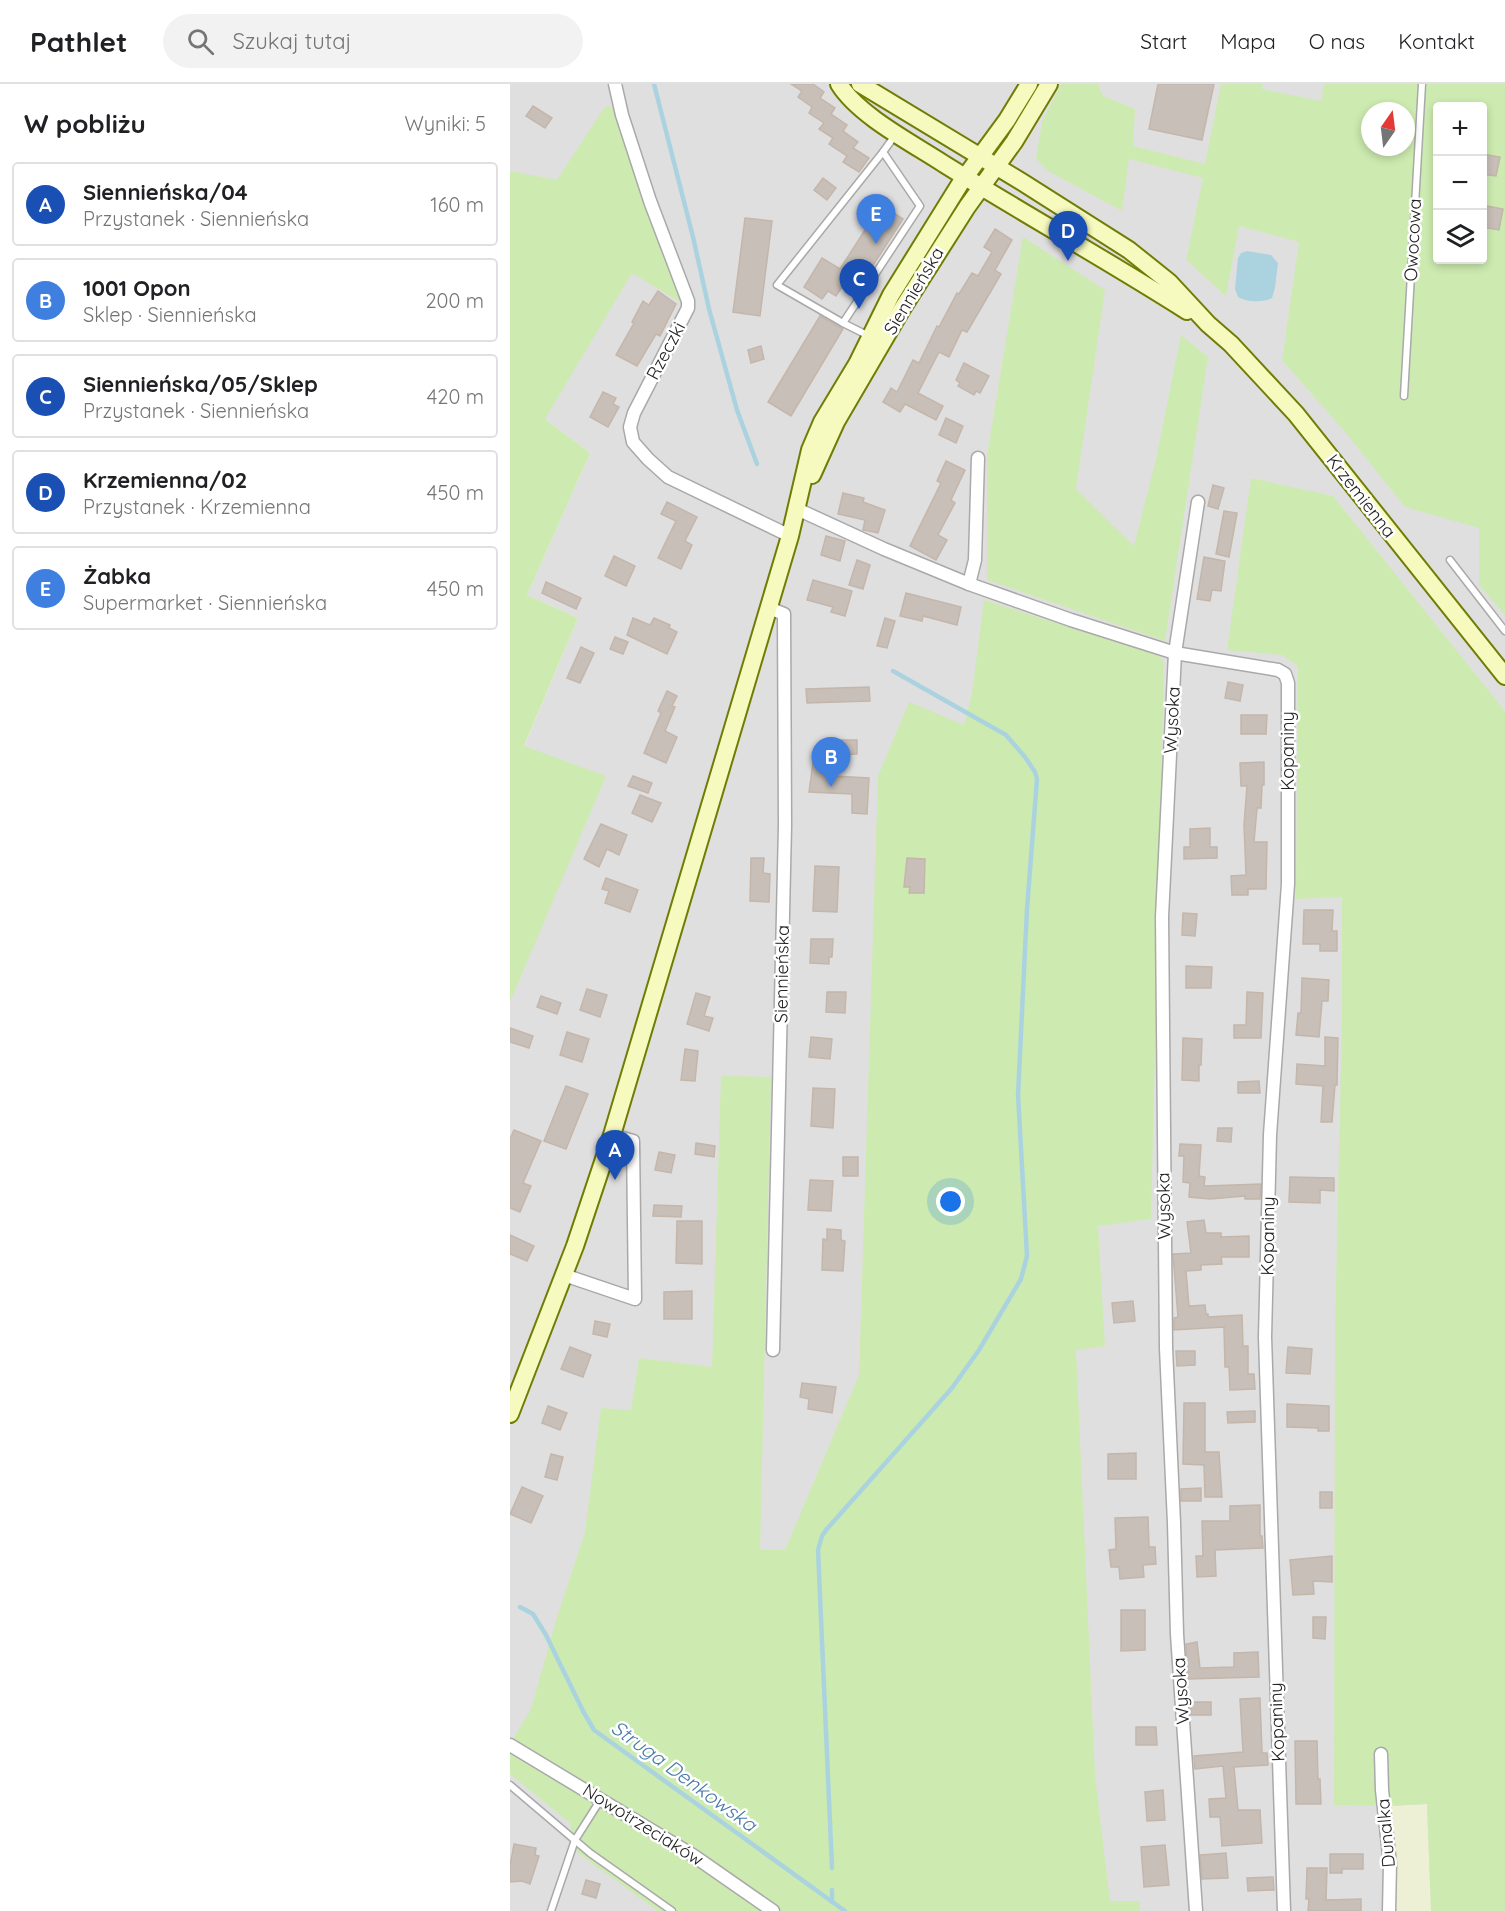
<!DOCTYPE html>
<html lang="pl">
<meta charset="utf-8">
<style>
:root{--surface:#fff;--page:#f2f2f2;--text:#202124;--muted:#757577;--line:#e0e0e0;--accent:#d93025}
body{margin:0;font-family:Quicksand,sans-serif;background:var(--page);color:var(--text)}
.controls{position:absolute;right:18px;top:18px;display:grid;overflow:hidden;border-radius:6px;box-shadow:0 3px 9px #0003}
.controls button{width:54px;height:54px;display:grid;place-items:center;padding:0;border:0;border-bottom:2px solid var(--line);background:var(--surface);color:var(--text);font:30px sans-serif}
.compass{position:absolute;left:851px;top:18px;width:54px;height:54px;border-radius:50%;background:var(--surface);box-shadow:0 3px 9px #0003;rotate:14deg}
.you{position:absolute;left:441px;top:1118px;width:21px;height:21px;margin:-15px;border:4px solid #fff;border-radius:50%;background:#1a73e8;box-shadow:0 0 0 9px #1a73e833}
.badge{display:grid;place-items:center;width:39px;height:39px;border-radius:50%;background:var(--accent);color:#fff;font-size:20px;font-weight:700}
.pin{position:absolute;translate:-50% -50px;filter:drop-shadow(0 2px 3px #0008)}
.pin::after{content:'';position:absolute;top:32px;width:21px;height:18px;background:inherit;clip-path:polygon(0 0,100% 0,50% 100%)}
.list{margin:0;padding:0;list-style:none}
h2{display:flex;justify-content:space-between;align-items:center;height:78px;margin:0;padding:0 24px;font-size:26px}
h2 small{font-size:20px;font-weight:400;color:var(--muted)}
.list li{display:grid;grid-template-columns:39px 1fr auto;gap:18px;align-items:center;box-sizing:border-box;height:84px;margin:0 12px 12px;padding:0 12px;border:2px solid var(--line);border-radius:6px}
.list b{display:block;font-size:22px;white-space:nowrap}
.list p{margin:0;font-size:20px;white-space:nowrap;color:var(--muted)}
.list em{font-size:20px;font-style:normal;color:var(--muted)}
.icon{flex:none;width:33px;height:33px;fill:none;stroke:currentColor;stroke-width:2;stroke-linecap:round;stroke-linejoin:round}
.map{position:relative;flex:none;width:995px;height:1827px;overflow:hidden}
header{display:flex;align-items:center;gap:36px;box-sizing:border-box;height:84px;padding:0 30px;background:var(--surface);border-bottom:2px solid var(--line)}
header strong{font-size:28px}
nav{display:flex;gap:33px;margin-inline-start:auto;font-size:21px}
.search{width:420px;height:54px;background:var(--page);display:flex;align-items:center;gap:15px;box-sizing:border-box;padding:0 21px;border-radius:33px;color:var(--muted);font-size:22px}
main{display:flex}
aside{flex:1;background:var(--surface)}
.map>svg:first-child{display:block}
.residential{fill:#e0dfdf;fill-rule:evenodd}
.farmland{fill:#eef0d5}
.grass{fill:#cdebb0;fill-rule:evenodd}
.water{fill:#aad3df}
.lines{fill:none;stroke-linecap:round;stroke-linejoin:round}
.stream{stroke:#aad3df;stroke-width:4.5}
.building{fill:#c7bfb8;stroke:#c4b6ab;stroke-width:1.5}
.lane-casing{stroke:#a9a9a9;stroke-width:9}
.street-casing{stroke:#a9a9a9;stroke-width:15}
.secondary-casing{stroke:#707d05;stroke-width:20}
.lane{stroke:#fff;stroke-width:6}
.street{stroke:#fff;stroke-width:12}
.secondary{stroke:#f7fabf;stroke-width:16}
.labels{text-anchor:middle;stroke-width:5;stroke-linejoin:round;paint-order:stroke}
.street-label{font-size:18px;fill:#222;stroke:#fff}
.water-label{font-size:20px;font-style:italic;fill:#4a7aab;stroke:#fff}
</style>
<header>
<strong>Pathlet</strong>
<div class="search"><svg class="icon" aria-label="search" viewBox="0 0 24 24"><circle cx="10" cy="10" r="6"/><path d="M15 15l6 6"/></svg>Szukaj tutaj</div>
<nav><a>Start</a><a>Mapa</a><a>O nas</a><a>Kontakt</a></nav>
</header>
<main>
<aside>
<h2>W pobliżu<small>Wyniki: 5</small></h2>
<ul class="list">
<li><span class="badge" style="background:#1a4fb4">A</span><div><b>Siennieńska/04</b><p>Przystanek · Siennieńska</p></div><em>160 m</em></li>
<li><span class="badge" style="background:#3f7fe0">B</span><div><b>1001 Opon</b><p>Sklep · Siennieńska</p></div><em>200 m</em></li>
<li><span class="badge" style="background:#1a4fb4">C</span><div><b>Siennieńska/05/Sklep</b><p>Przystanek · Siennieńska</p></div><em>420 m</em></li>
<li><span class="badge" style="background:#1a4fb4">D</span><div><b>Krzemienna/02</b><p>Przystanek · Krzemienna</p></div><em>450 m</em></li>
<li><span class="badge" style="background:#3f7fe0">E</span><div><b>Żabka</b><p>Supermarket · Siennieńska</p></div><em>450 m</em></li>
</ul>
</aside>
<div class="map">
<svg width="995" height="1827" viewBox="0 0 995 1827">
<rect width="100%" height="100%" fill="#f2efe9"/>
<path class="residential" d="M0,0H995V1827H0V883L14,663L68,534L17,511L80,369L35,335L0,264ZM928,22H972V176H928ZM860,27H896V63H860Z"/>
<path class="farmland" d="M917,1720L921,1827H879L880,1722Z"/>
<g class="grass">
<path d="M551,0H588L593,12L625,25L623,62L695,80L711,0H753L752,5L811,17L814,0H995V531L969,501V444L895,423L835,348L772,276L789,158L729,142L716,212L676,176L693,94L619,75L612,127L538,87L526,75L532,38ZM928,22H972V176H928ZM860,27H896V63H860Z"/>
<path d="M98,22L102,24L172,219L122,189L35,335L80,369L17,511L68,534L14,662L96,692L0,918V87L47,96L94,24Z"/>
<path d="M513,153L595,206L566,405L624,462L646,375L671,251L698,273L655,557L477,496V371Z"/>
<path d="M741,394L823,412L995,627V1827H921L917,1720L880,1722L824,1721L825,1246L832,935V813L786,815L788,582L772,571L717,566Z"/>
<path d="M474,516L647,571L654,577L641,1135L588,1142L595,1262L566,1266L585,1691L600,1817H630V1827H148L65,1767L60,1739L0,1690V1660L21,1625L47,1533L75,1448L91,1324L121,1326L129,1274L202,1283L211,992L261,993L250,1466H275L349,1291L368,692L399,618L454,641L462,609Z"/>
</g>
<path class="water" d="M737,167L761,171L768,179L765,204L762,214C753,219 736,218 728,213L725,205L728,174L731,169Z"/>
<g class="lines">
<g class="stream">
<path d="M144,0L183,153L199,225L227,326L247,380"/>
<path d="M10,1523L23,1530L36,1551L73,1627L84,1646L335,1827"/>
<path d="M322,1784L308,1466L312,1452L316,1446L442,1304L469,1266L511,1195L517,1172L508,1011L517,825L527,695L525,688L515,673L496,651L383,587"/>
<path d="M322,1806V1818"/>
</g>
</g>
<g class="building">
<path d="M281,0H303L314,8L310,14L325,24L321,30L337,41L333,47L348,58L343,64L359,74L349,88L333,78L337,72L319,60L323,54L309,45L314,39L299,29L302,23L288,13L292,7Z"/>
<path d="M648,0H704L692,56L639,45Z"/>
<path d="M23,22L42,34L35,44L16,32Z"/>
<path d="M972,70L990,73L986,92L972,90Z"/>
<path d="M313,94L326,104L317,116L304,106Z"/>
<path d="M371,121L393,135L360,186L348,178L326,212L318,207L312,215L294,203L312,174L330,185Z"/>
<path d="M972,121L993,125L989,146L972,143Z"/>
<path d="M235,134L262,137L250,232L223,228Z"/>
<path d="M485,145L502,156L485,186L491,190L457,248L452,246L439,273L429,268L408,309L433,322L426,336L395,320L390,328L373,318L381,304L387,308L403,276L409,279L427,242L429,243L447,209L449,210L462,189L468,192L482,168L474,163Z"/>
<path d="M148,207L166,220L150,252L146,250L127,282L106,271L124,239L122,238L133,217L139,221Z"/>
<path d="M310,232L333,245L281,332L258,318Z"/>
<path d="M251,262L254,275L241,279L238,266Z"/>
<path d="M454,279L479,292L470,309L466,307L464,311L448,302L450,299L446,296Z"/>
<path d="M93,308L106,314L103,320L109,323L98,343L80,333Z"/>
<path d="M436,334L453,342L446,359L429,351Z"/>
<path d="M436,377L455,386L441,416L445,419L428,451L437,456L426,476L400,462L431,399L427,397Z"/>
<path d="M703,401L714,404L708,425L698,422Z"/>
<path d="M333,409L354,414L353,418L375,426L368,449L353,446L355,436L328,430Z"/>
<path d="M157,418L187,433L175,457L182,461L171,485L148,474L166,437L151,430Z"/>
<path d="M714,427L727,429L719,473L706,470Z"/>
<path d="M316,452L335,457L330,477L311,471Z"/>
<path d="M104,472L125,482L116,502L95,492Z"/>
<path d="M694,473L715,477L711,507L702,506L700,517L687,515Z"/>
<path d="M347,476L360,481L353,505L339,501Z"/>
<path d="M303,496L342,507L335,532L321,528L323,523L297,516Z"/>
<path d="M36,498L71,514L66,525L32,509Z"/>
<path d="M396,509L451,523L447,541L413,532L412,537L390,532Z"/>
<path d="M123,534L140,541L144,534L160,541L159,544L167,548L157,570L117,551Z"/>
<path d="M375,534L385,537L377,564L367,562Z"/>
<path d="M105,553L118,558L113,570L100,565Z"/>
<path d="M71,563L84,569L70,599L57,594Z"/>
<path d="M718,598L733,601L730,617L715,614Z"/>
<path d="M359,603L360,617L297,619L296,605Z"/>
<path d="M157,607L167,612L162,622L165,623L155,647L167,653L156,679L134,669L151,629L148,627Z"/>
<path d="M731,631H757L756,650H731Z"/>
<path d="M329,656H347V670L329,671Z"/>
<path d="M305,664L327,667L324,692L359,694L357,730L342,729V710L299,708Z"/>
<path d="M754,678V701H752L751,724H747L744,758H757L756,805H738V811H722L721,792L736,791L734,741L737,702H731L730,679Z"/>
<path d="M123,692L142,699L138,709L118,702Z"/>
<path d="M130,711L151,719L142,738L122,729Z"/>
<path d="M91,740L117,751L109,771L97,765L89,783L74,775Z"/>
<path d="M700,744V763H707V774L674,775V763H680V745Z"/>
<path d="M241,774H254L253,789L260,790L259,818L240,817Z"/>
<path d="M397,774L415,775L414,809H399L400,803H394Z"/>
<path d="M305,782L329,783L327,828L303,827Z"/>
<path d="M96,794L128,806L120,828L95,819L99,807L92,805Z"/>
<path d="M794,826H823L822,847H827V867H810V860H793Z"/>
<path d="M673,829L687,830L685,852L672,851Z"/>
<path d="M301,855H323L322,873H319V880L300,879Z"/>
<path d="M676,882L702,883L701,904H676Z"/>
<path d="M792,894L819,896L818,917H812L809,953L786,951L788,929H791Z"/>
<path d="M77,905L97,911L90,933L70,926Z"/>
<path d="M317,908H336L335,929L316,928Z"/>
<path d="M737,908L753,909L751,954H724V941H736Z"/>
<path d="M186,909L200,913L194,932L203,934L199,947L177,940Z"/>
<path d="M31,912L51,919L47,930L27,923Z"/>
<path d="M0,944L23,952L19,964L0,958Z"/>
<path d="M57,948L79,955L72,978L50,971Z"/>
<path d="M301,953L322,955L320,975L299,973Z"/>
<path d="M815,953L828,954L827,1001H825L822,1038H811L813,1002L786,1000L787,980L815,982Z"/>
<path d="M673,954L692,955L691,981H689V997L672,996Z"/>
<path d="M175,965L188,967L185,997L171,996Z"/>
<path d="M749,997L750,1009H728V998Z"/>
<path d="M56,1002L78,1010L56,1065L34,1057Z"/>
<path d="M303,1004L325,1005L323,1044L301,1042Z"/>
<path d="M708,1044H722L721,1058L707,1057Z"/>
<path d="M4,1046L31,1057L13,1099L21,1102L10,1128L0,1124V1055Z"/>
<path d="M186,1059L205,1062L204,1073L185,1070Z"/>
<path d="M670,1060L691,1061L689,1092L695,1093L694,1102L751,1100L750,1115H735V1112L700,1115L679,1113L680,1099L673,1098L674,1072H669Z"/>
<path d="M149,1068L165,1071L161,1089L145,1086Z"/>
<rect x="333" y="1073" width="15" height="19"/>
<path d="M780,1093L824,1094V1107L810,1106V1119L779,1118Z"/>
<path d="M300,1096L323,1097L321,1127L298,1126Z"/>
<path d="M144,1121L172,1122L171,1133L143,1132Z"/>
<path d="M694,1136L696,1149H711V1153L739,1152V1173H711L712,1180L691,1181V1186L676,1187L679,1222L695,1221L696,1230H698V1233L732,1231L733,1262H738V1290H744L745,1305L720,1306L719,1283H715L714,1243L664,1246V1234L668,1233L663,1170L681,1169L677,1138Z"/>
<path d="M167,1137H192V1180L166,1179Z"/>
<path d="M317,1145L331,1146V1156L335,1157L333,1187L312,1186L313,1155L317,1156Z"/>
<path d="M0,1151L24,1162L17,1177L0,1170Z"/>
<path d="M182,1207V1235H154V1208Z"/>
<path d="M623,1217L625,1237L604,1239L602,1219Z"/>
<path d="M85,1237L100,1240L97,1253L83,1250Z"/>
<path d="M60,1263L81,1271L73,1293L51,1285Z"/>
<path d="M778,1263L802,1265L800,1290L776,1289Z"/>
<path d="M666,1267H685V1281L667,1282Z"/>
<path d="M292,1299L326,1303L322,1329L298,1325L299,1315L290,1313Z"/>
<path d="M674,1319H695V1368H709L712,1413H695L694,1381L673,1380Z"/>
<path d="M777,1320L819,1322V1347H808V1344L777,1343Z"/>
<path d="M38,1322L57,1329L50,1346L32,1339Z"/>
<path d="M745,1327V1338L718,1339L717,1328Z"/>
<path d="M626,1369V1395H598V1370Z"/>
<path d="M41,1370L53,1373L47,1396L35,1393Z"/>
<path d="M12,1403L33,1412L21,1439L0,1430Z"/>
<path d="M691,1404V1417H671V1405Z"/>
<rect x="810" y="1408" width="12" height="16"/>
<path d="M750,1421V1452H752L753,1464L705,1466L706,1492L687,1493L686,1472H693L692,1437H720V1422Z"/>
<path d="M638,1433L639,1463H645L646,1480L633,1481L634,1493L610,1495L609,1483H601L599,1466L606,1465L605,1434Z"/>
<path d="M822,1472V1498L803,1497L804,1510L783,1511L780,1476Z"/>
<path d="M611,1526H635V1566L611,1567Z"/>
<path d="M803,1533H816L815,1555L803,1554Z"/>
<path d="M687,1558L690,1584L724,1583V1569L748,1568L749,1593L678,1595L676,1560Z"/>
<path d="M750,1614L752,1669H757L758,1681L724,1683L728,1726H750L752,1759L712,1762L710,1733H700L699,1715L716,1714L713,1682L685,1685L684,1672L733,1668L730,1615Z"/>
<path d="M680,1618H701V1631H681Z"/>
<path d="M626,1643H646L647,1661H626Z"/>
<path d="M785,1657H807L808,1695H810L811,1720H786Z"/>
<path d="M653,1706L655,1736L637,1737L635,1708Z"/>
<path d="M4,1760L26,1764L25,1771L29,1772L20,1800L12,1797L0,1798V1781Z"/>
<path d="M655,1761L659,1801L634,1803L631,1763Z"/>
<path d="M716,1769L718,1794L692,1795L690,1771Z"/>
<path d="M820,1770H853V1785H832V1789H820Z"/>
<path d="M797,1784H817L816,1816L851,1815V1827H798L799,1815H796Z"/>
<path d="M763,1793L764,1806L738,1807L737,1794Z"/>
<path d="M76,1796L90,1800L86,1814L72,1810Z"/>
</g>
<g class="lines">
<g class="lane-casing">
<g id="lane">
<path d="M333,239L410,122L373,68L386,50"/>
<path d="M359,252L333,239L267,201L373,68"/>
<path d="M894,312L912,0"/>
<path d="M940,476L995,547"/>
<path d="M0,1701L80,1769L162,1827"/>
<path d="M41,1827L65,1756L91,1715"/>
</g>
</g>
<g class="street-casing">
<g id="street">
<path d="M105,0L112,31L140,117L178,217V224L124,329L120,343L123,358L138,375L158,393L280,452"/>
<path d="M287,425L374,465L459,500L561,536L665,569L768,586L775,590L778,599V800L760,1051L755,1253L774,1827"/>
<path d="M459,500L465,476L468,374"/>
<path d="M259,524L274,530L275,742L263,1266"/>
<path d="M54,1191L125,1215L123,1057L102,1051"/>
<path d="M0,1661L184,1772L263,1827"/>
<path d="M871,1670L872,1706L880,1780L879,1827"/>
<path d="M686,1827L667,1550L664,1439L656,1264L652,833L665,569L688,418"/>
</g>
</g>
<g class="secondary-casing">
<g id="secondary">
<path d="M329,0C349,32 402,59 434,80C514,130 597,176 677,227"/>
<path d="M350,0L512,98L619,166L659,198L698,240L721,260L786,330L995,592"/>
<path d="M302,391L326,338L392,225L457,123L504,58L539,0"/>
<path d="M0,1330L65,1162L102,1051L280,452L300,366L312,338L347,280L381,211L450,100L497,36L519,0"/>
</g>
</g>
<use href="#lane" class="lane"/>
<use href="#street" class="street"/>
<use href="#secondary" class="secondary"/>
</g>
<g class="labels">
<g class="street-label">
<text transform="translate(903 156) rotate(-87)" y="6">Owocowa</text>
<text transform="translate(404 207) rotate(-59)" y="6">Siennieńska</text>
<text transform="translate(156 267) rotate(-62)" y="6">Rzeczki</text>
<text transform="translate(851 412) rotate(52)" y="6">Krzemienna</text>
<text transform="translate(662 636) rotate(-87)" y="6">Wysoka</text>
<text transform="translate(778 667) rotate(-90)" y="6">Kopaniny</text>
<text transform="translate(272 890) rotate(-89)" y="6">Siennieńska</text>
<text transform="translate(654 1122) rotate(-91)" y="6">Wysoka</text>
<text transform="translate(758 1152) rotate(-89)" y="6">Kopaniny</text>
<text transform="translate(671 1607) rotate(-94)" y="6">Wysoka</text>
<text transform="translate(767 1638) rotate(-92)" y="6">Kopaniny</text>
<text transform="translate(133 1741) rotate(32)" y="6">Nowotrzeciaków</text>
<text transform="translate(876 1749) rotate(-95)" y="6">Dunalka</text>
</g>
<g class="water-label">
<text transform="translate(174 1692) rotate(36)" y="7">Struga Denkowska</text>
</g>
</g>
</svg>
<div class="controls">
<button>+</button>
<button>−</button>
<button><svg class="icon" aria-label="layers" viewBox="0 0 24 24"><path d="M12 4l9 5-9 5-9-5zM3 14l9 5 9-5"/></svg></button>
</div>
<svg class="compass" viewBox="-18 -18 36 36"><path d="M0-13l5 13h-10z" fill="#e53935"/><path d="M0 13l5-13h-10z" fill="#757577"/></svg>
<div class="you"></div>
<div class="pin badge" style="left:105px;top:1096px;background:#1a4fb4">A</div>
<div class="pin badge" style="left:321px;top:703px;background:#3f7fe0">B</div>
<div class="pin badge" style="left:349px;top:225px;background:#1a4fb4">C</div>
<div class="pin badge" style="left:558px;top:177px;background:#1a4fb4">D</div>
<div class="pin badge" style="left:366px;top:160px;background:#3f7fe0">E</div>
</div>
</main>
